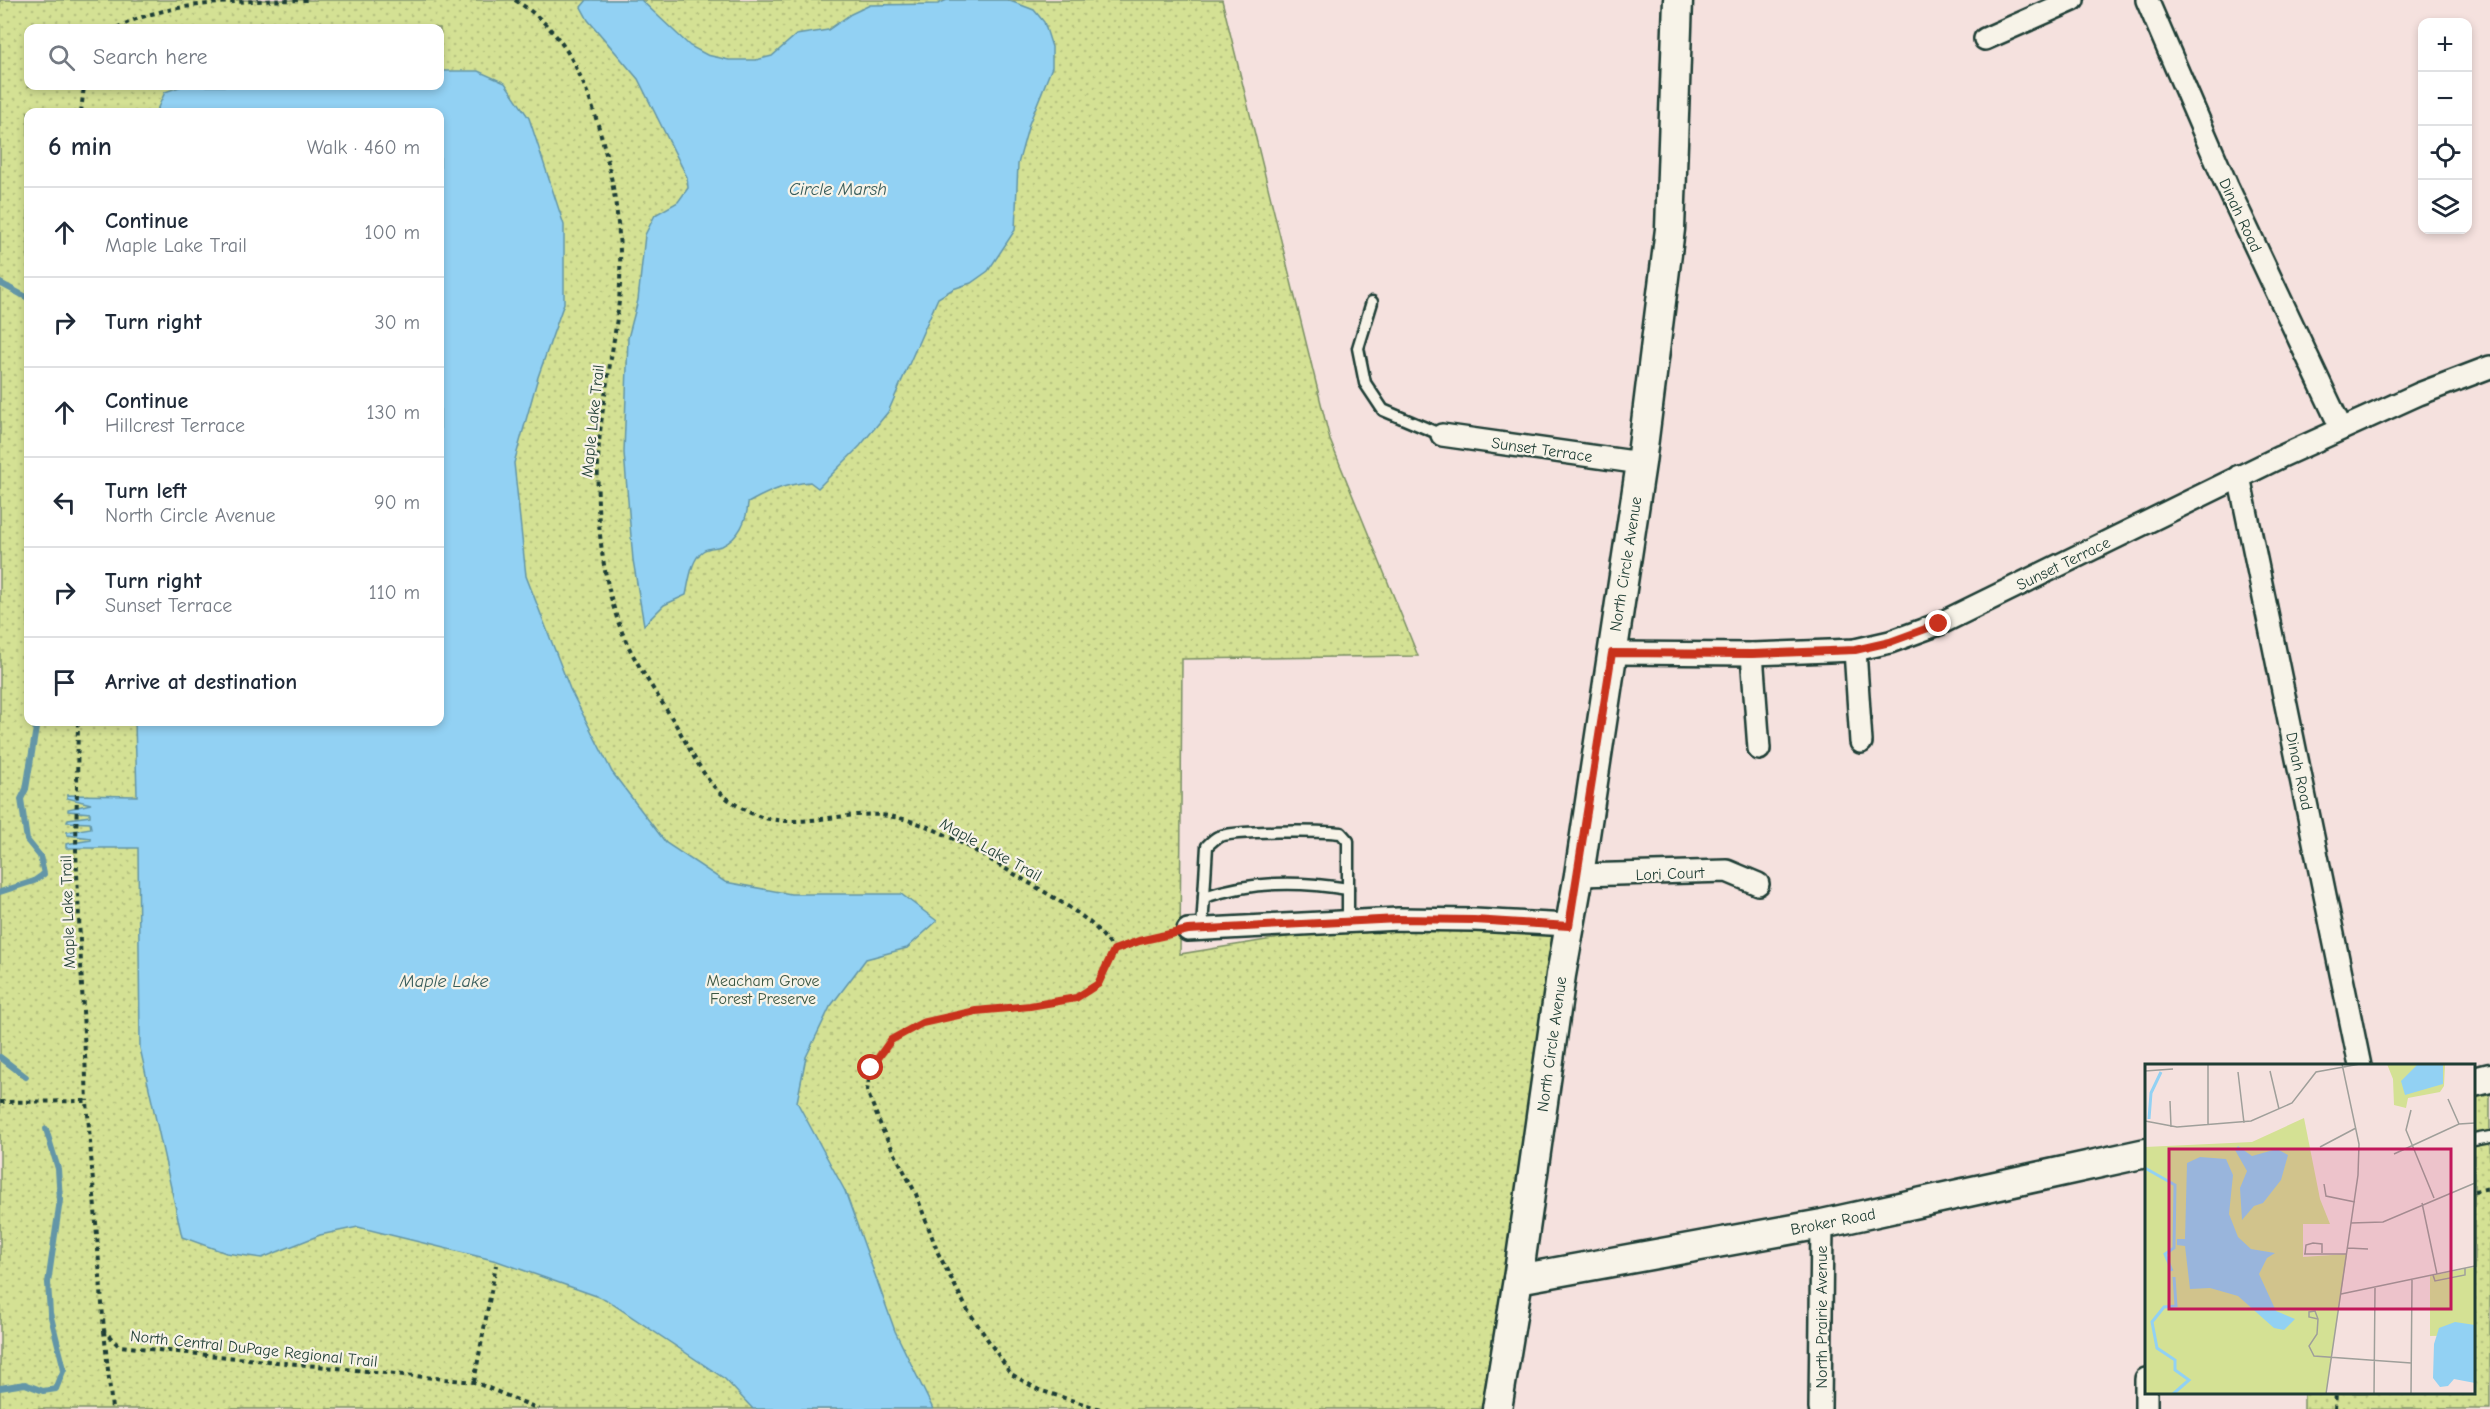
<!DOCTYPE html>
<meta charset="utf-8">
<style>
:root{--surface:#fff;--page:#f2f2f3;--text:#1f2937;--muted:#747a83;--line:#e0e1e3}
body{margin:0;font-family:"Comic Neue",sans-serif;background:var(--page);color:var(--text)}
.controls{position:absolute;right:18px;top:18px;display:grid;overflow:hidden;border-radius:12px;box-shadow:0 3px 9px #0003}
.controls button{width:54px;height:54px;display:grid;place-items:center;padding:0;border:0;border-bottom:2px solid var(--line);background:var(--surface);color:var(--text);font:30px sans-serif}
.stop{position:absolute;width:18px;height:18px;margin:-14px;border:4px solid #c8321e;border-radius:50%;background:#fff}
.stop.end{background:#c8321e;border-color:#fff;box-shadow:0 2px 6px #0008}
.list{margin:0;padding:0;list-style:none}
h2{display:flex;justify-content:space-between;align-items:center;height:78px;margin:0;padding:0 24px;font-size:26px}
h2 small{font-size:20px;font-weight:400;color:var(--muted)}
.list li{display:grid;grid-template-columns:39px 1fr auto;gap:18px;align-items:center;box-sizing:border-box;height:90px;padding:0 24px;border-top:2px solid var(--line)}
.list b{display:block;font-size:22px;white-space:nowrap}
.list p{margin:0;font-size:20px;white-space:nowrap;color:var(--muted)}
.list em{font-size:20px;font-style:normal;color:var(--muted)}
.icon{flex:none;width:33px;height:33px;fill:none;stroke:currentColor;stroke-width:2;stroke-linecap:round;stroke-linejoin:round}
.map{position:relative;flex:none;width:2490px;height:1409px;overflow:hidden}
.search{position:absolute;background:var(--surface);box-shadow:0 3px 9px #0003;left:24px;top:24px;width:420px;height:66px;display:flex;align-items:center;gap:15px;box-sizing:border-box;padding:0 21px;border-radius:12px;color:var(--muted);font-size:22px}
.panel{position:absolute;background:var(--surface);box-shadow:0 3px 9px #0003;left:24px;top:108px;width:420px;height:618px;border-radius:12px}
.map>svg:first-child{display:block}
.park{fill:url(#park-dots);stroke:#7a8f64;stroke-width:1.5;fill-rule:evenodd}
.water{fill:#92d1f3;stroke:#6496a7;stroke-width:1.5}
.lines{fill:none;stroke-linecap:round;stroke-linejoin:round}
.stream{stroke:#6496a7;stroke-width:6}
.lane-casing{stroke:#1f3d34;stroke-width:15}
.street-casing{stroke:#1f3d34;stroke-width:26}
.secondary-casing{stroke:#1f3d34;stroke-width:33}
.path{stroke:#1f3d34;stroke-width:4;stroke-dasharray:4.5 4.5;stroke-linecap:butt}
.lane{stroke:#f7f3e8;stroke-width:10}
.street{stroke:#f7f3e8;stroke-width:21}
.secondary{stroke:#f7f3e8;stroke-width:28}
.route{stroke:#c8321e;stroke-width:8}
.labels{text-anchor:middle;stroke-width:4.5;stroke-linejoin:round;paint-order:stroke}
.street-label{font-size:16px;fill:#1f3d34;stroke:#f7f3e8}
.park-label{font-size:16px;fill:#3a5642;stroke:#f7f3e8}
.water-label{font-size:18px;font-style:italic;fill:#365b5a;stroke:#f7f3e8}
.inset-river{fill:none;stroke:#92d1f3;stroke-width:3}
.inset-road{fill:none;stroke:#9f9f9a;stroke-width:1.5}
.view{fill:#c2185b;fill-opacity:0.15;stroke:#c2185b;stroke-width:3}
.inset-edge{fill:none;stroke:#1f3d34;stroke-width:3}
</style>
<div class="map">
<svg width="2490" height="1409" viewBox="0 0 2490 1409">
<defs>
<pattern id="park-dots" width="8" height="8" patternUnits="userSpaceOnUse" patternTransform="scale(1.5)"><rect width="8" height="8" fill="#d4e194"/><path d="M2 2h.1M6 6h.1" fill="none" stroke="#b6c280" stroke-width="1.8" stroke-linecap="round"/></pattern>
</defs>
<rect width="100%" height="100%" fill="#f5e1de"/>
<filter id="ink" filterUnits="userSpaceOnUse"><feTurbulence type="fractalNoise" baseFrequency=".0167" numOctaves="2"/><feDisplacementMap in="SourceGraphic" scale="12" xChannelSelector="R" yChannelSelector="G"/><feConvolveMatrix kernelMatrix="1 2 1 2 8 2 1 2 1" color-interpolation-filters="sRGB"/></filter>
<g filter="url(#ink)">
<g class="park">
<path d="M0,0H1222L1330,440L1418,656L1182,659L1180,954L1398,919L1569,926L1495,1409H0ZM28,28H440V86H28ZM28,112H440V722H28Z"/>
<path d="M2490,1085V1409H2304V1393L2474,1392V1088Z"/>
</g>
<g class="water">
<path d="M587,0H641L690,46L707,55L729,60H756L772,56L796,35L828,30L851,14L870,5L938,4L947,0H1007L1021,5L1034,10L1044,22L1052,47V67L1029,124L1018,164L1015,230L988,271L971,283L953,289L938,298L888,412L860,446L818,488L810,482C786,484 769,491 748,503C747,520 739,538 722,546C716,548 708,547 703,551C691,559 689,582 686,595L664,605L644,625L633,560L624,453L628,338L638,300L645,235L655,215L678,202L688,188L687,177L638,79L588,20L581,7Z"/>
<path d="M440,71H478L505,83L529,118L564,225V303L538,377L514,463L526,576L570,689L612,772L666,843L725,882L791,894H901L937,921L907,948L866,959L830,1007L806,1057L797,1102L845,1191L895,1331L933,1409H753L725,1379L605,1299L497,1261L358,1227L320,1235L262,1258L226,1253L182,1237L140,1048L138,848H66V844L91,840V838L67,835V832L91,828L90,823L67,822L68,819L90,816V813L68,811V809L91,804L67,798V795L137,796L135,722H440V112H156L165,92L182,86H440Z"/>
</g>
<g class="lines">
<g class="stream">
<path d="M0,283L28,298"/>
<path d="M0,892L34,881L44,874L40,856L27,840L21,799L26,789L37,722"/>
<path d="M0,1057L26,1077"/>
<path d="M0,1388L25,1384L43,1391L56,1389L64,1369L50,1313L48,1283L60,1200L58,1169L46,1129"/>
</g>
<g class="lane-casing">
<g id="lane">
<path d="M1372,302L1358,348L1365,383L1383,410L1442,435"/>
<path d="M1204,897C1253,881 1298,881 1348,889"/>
<path d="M1202,929L1207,846C1210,843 1214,839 1218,837C1231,830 1323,831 1341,833L1348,841V922"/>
<path d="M2474,1140L2490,1137"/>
</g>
</g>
<g class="street-casing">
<g id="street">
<path d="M2147,0L2227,186L2341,428"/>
<path d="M1985,39L2073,0"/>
<path d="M1442,435L1641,463"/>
<path d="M2239,476L2360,1066"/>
<path d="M1855,650L1861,742"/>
<path d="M1612,653L1752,654L1855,650L1890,642L1939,624L2280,457L2419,394L2490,367"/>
<path d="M1752,654L1759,749"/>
<path d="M1579,875L1727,871L1758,884"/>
<path d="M1188,930L1398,919L1474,920L1569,925"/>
<path d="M1820,1409L1822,1224"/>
<path d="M2146,1409V1379"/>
</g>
</g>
<g class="secondary-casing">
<g id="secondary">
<path d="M2474,1082L2490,1078"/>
<path d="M1518,1279L1822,1224L2146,1153"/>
<path d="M1497,1409L1518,1279L1561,975L1579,875L1641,463L1670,229L1678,0"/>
</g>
</g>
<g class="path">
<path d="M515,0C560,28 579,66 595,115C614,175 624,237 619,301C614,349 603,396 599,443C595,503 599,567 619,624C631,658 654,689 673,720C685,740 696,763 710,782C723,798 749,816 770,819C807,826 843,812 880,815C928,819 971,849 1011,872C1037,888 1064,902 1088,921C1098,929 1106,940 1115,950"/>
<path d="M117,28C166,0 251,1 307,0"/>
<path d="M81,112L84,86"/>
<path d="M78,722L76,850L87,1101"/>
<path d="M1115,950L1139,941L1171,933"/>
<path d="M0,1102L87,1101L104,1331L119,1346L474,1382L539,1409"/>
<path d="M2474,1191L2490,1188"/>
<path d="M104,1331L112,1409"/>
<path d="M474,1382L496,1265"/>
<path d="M1100,1409L1039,1390L1011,1374L967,1309L938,1253L916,1194L883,1131L867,1091L871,1068L891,1040L922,1023L976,1011L1030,1006L1076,998L1098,984L1115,950"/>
<path d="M2335,1409L2336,1392"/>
</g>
<use href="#lane" class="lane"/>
<use href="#street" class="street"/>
<use href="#secondary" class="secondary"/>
</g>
</g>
<g class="lines" filter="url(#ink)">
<path class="route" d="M871,1068L891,1040L922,1023L976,1011L1030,1006L1076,998L1098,984L1114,950L1139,941L1188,930L1398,919L1474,920L1569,926L1612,653L1752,654L1855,650L1890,642L1939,624"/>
</g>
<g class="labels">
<g class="street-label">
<text transform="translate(2241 215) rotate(65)" y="6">Dinah Road</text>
<text transform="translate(592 421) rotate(-84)" y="6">Maple Lake Trail</text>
<text transform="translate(1542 449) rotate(8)" y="6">Sunset Terrace</text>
<text transform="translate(2063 563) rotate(-26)" y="6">Sunset Terrace</text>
<text transform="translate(1625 564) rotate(-81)" y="6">North Circle Avenue</text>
<text transform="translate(2300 771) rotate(78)" y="6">Dinah Road</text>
<text transform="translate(991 849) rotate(29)" y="6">Maple Lake Trail</text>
<text transform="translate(1670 873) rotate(-2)" y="6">Lori Court</text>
<text transform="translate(67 912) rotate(-92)" y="6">Maple Lake Trail</text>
<text transform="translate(1551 1044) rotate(-82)" y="6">North Circle Avenue</text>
<text transform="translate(1833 1221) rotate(-11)" y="6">Broker Road</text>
<text transform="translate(1821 1317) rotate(-90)" y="6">North Prairie Avenue</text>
<text transform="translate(254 1348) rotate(6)" y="6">North Central DuPage Regional Trail</text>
</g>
<g class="park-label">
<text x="763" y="986">Meacham Grove<tspan x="763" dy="18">Forest Preserve</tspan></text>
</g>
<g class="water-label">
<text x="838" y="195">Circle Marsh</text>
<text x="444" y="987">Maple Lake</text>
</g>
</g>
<g transform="translate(2145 1064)">
<rect width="330" height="330" fill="#f5e1de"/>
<path d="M242,0H300L299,22L295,28L263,34L261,44L249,41L248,15ZM159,54L175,135L185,160H158V193L202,190L181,330H0V83L107,78ZM330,203V271L285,272V212Z" fill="#d4e194"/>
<path d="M273,0H298V20L260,31L256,17ZM93,82L107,92L132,85L143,91L136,116L118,139L109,142L97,156L95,124L102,107L90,86ZM55,93L81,95L88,111L84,150L93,173L106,185L130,189L122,194L114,210L131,247L150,255L139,266L129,264L93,232L65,224L45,225L40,182L32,181V175H40L42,99ZM310,258L330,261V319L309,315L303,322L295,323L288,314L289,280L294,264Z" fill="#92d1f3"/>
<path class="inset-river" d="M4,55L6,29L16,8M0,104L30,121L29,184L20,190L27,207M28,330L44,316L30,306V296L12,284L7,258L19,243L31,242L29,213"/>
<path class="inset-road" d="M63,0V61M0,7L28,5M125,7L134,45M93,8L99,59M303,35L314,60M25,37L26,63M266,46L261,66L289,134M0,57L32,63L106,57L147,39L171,8L215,0M175,83L211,64M249,90L314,60L330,59M179,120L181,132L210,138M277,139L292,210M206,159L238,158L330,119M203,184L223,185M159,190H202M160,190L161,181L168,179L177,180V189M288,211L290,217L320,211V204M196,230L330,202M173,255L164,253V248L170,247L173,255L172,270L164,282L169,292L266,299M181,330L213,111L214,80L197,0M229,330L230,224M266,330L267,216"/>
<path class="view" d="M24,85H306V245H24Z"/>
<rect width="330" height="330" class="inset-edge"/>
</g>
</svg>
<div class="controls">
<button>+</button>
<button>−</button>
<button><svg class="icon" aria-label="locate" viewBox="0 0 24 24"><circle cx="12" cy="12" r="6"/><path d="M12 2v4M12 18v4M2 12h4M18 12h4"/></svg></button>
<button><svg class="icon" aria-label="layers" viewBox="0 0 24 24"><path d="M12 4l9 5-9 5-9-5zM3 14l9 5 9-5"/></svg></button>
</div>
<div class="stop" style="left:871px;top:1068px"></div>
<div class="stop end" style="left:1939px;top:624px"></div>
<div class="search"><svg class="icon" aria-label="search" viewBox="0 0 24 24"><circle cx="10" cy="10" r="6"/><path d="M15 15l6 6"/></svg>Search here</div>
<section class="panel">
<h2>6 min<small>Walk · 460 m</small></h2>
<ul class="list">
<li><svg class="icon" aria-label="ahead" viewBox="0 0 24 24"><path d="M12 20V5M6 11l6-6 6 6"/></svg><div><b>Continue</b><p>Maple Lake Trail</p></div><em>100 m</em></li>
<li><svg class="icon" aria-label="right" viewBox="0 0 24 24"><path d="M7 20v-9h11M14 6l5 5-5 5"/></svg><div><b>Turn right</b></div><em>30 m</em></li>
<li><svg class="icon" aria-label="ahead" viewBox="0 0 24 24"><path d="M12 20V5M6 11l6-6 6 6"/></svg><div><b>Continue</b><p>Hillcrest Terrace</p></div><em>130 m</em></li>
<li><svg class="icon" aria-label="left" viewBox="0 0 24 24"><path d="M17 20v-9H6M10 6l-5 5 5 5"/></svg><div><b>Turn left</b><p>North Circle Avenue</p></div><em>90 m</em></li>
<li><svg class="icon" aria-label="right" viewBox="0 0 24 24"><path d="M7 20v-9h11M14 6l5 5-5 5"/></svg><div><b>Turn right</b><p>Sunset Terrace</p></div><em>110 m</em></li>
<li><svg class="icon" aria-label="arrive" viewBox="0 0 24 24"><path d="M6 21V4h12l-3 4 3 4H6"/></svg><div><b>Arrive at destination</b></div></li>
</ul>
</section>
</div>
